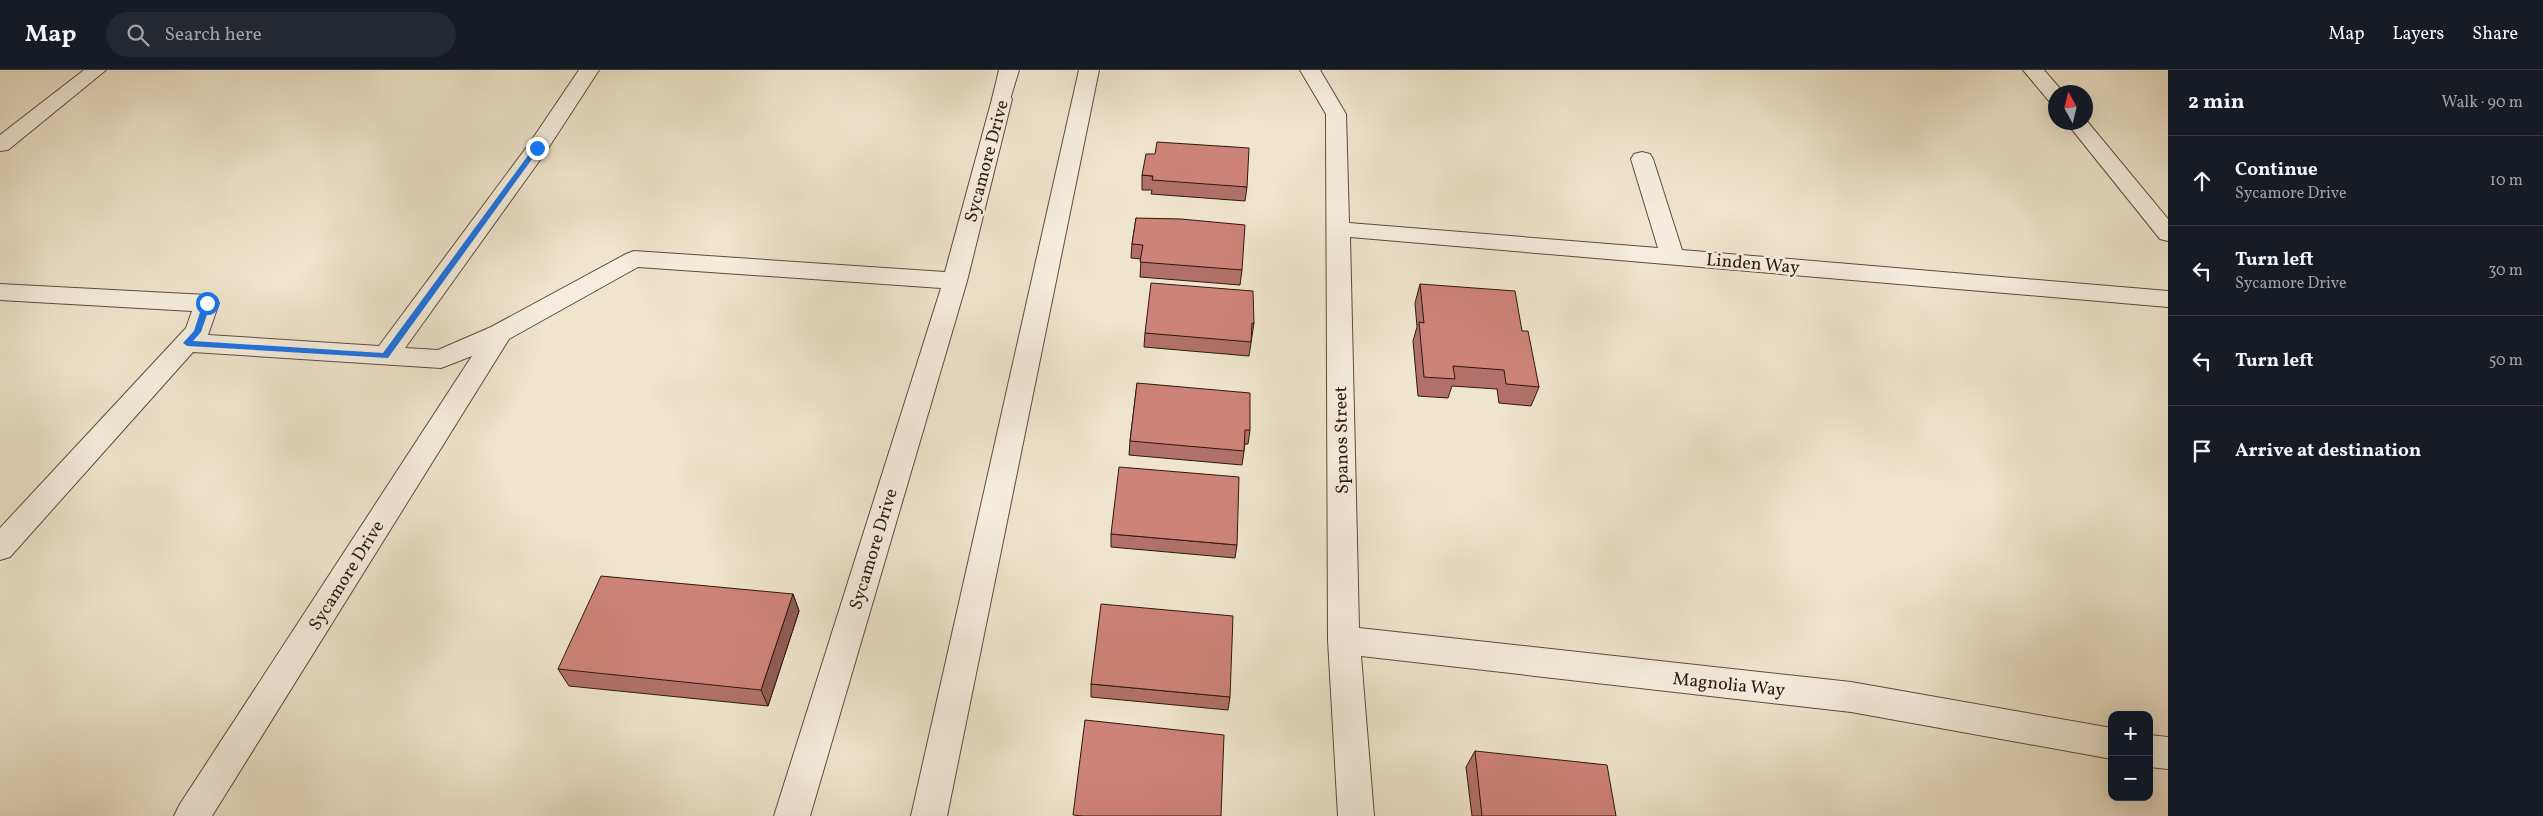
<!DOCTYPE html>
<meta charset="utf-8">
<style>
:root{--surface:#171b24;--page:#242831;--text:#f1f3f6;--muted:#9ea1a6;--line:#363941}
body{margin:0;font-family:Vollkorn,serif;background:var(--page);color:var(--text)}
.controls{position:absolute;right:15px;bottom:15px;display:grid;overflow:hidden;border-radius:10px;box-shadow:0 5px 20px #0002}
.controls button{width:45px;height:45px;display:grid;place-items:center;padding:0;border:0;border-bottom:1px solid var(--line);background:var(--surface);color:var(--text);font:25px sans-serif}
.compass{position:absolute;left:2048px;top:15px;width:45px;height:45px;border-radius:50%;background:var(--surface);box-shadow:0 5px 20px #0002;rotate:352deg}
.stop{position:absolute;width:15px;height:15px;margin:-11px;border:4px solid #1a73e8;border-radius:50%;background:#fff}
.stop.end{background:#1a73e8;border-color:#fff;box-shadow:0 1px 5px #0008}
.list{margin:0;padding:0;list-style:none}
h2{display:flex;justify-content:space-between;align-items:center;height:65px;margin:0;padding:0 20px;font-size:21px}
h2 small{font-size:16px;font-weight:400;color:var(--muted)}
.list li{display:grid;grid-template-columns:32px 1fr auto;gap:15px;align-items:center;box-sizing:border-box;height:90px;padding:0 20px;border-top:1px solid var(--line)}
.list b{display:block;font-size:19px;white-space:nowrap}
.list p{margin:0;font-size:16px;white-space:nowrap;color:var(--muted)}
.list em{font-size:16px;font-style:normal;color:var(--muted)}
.icon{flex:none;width:28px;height:28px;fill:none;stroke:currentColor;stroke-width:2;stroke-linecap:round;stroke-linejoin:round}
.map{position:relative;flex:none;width:2168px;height:746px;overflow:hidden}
header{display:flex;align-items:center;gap:30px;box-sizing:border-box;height:70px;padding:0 25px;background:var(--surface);border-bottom:1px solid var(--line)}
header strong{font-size:24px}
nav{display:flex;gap:28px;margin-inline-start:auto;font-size:18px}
.search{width:350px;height:45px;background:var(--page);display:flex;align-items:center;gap:12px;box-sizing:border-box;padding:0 18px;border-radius:28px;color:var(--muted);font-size:19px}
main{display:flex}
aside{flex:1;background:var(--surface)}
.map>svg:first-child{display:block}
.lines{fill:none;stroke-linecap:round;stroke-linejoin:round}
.service-casing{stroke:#5f4b3d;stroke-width:2}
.minor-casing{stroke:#5f4b3d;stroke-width:2}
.service{fill:#f5eede;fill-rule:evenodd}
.minor{fill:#f5eede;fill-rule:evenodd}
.wall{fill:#b17168;stroke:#2f180d}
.shaded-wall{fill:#905c55;stroke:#2f180d}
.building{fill:#ce8379;stroke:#2f180d}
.route{fill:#1a73e8}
.labels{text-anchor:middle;stroke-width:5;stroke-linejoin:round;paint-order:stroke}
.street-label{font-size:18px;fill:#2f180d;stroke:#f5eede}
</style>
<header>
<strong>Map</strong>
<div class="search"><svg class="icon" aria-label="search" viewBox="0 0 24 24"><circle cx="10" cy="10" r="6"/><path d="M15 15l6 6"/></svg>Search here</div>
<nav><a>Map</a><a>Layers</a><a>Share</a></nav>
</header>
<main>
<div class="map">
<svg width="2168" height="746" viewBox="0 0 2168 746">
<rect width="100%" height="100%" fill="#efe5cc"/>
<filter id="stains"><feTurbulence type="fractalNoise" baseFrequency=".004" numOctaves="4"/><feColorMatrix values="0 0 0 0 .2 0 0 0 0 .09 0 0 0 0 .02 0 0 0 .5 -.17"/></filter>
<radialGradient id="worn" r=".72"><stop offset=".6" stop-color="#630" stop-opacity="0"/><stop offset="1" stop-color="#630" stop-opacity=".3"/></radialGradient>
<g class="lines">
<g class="service-casing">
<g id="service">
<path d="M999,0H1019L1009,33L1002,35L995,33L992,29Z"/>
<path d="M1079,0H1099L947,746H911Z"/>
</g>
</g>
<g class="minor-casing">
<g id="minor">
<path d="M84,0H106L8,80L0,81V65Z"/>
<path d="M579,0H599L545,83L405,278L438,280L491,257L626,184L634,181L945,202L992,29L995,25L1002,23L1009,25L1012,29L967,211L810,746H774L941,218L638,197L509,269L212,746H174L180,734L472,286L441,298L193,282L10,487L0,490V458L186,258L192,241L0,230V214L207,225L216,227L219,233L208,265L379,276L529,74Z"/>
<path d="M1300,0H1320L1346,44L1349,153L1658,178L1631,89L1634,84L1642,82L1650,84L1653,89L1682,180L2168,221V237L1350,167L1359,558L1851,612L2112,658V689L1851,642L1361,586L1374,746H1338L1328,570L1326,44Z"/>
<path d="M2023,0H2044L2063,22H2056V33L2049,31Z"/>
<path d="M2086,50L2168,149V171L2160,169L2066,52H2086Z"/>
<path d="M2149,665L2168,667V699L2149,697Z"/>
</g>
</g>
<use href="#service" class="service"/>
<use href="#minor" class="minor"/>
</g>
<g class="wall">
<path d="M1142,105L1247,117L1245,131L1151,124L1152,120H1142Z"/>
<path d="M1136,148L1242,200L1240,215L1140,207L1141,189L1131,188L1132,174Z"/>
<path d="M1420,214L1522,261L1539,317L1531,336L1499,333L1497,319L1452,316L1448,328L1418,326L1413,271L1417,257L1415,233Z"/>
<path d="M1254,253L1249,286L1144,277L1145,263Z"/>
<path d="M1137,313L1250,360L1248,374H1245L1242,395L1129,385L1130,371Z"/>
<path d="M1111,464L1237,475L1235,488L1111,477Z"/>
<path d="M793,524L799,541L768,636L569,616L558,599Z"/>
<path d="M1091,614L1230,627L1228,640L1091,627Z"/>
<path d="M1475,681L1616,746H1472L1466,697Z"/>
</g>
<path class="shaded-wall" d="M793,524L799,541L768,636L761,620Z"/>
<g class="building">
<path d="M1157,72L1249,78L1247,117L1152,110L1153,106L1142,105L1146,84H1155Z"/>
<path d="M1136,148L1181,149L1245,155L1242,200L1140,192L1143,175L1132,174Z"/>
<path d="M1151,213L1253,221L1254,253H1252L1251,272L1145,263Z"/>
<path d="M1420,214L1515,221L1522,261H1528L1539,317L1506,314L1504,300L1453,296L1455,309L1424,307L1419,252L1424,253Z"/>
<path d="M1137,313L1250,323V360H1245L1244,381L1130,371Z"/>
<path d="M1119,397L1239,407L1237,475L1111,464Z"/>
<path d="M601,506L793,524L761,620L558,599Z"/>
<path d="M1101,534L1233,546L1230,627L1091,614Z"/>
<path d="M1085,650L1224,665L1221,746H1083L1073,745Z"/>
<path d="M1475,681L1607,695L1616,746H1482Z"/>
</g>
<path class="route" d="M535,76L540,78L388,288L187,276L183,273L194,261L203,233L207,230L211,233L201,262L193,271L383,283Z"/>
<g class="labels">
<g class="street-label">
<text transform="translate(986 91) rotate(-75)" y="6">Sycamore Drive</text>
<text transform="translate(1753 193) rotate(5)" y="6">Linden Way</text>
<text transform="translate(1341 370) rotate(-91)" y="6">Spanos Street</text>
<text transform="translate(873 479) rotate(-73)" y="6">Sycamore Drive</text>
<text transform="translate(346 505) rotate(-58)" y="6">Sycamore Drive</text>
<text transform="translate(1729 614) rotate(6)" y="6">Magnolia Way</text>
</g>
</g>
<rect width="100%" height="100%" filter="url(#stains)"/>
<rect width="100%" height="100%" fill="url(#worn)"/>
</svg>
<div class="controls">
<button>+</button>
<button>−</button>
</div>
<svg class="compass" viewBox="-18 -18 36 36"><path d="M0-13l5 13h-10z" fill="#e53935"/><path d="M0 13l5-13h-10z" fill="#9ea1a6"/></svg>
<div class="stop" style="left:207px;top:233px"></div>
<div class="stop end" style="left:537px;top:78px"></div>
</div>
<aside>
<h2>2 min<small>Walk · 90 m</small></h2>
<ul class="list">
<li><svg class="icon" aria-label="ahead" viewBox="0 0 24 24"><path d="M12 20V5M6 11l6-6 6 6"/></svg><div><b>Continue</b><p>Sycamore Drive</p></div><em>10 m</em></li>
<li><svg class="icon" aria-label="left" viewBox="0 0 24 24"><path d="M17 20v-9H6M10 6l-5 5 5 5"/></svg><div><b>Turn left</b><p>Sycamore Drive</p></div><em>30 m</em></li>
<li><svg class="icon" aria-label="left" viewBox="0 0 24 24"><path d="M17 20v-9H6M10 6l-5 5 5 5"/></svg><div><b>Turn left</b></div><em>50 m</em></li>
<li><svg class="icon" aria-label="arrive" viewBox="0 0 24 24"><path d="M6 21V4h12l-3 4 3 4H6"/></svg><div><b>Arrive at destination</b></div></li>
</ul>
</aside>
</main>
